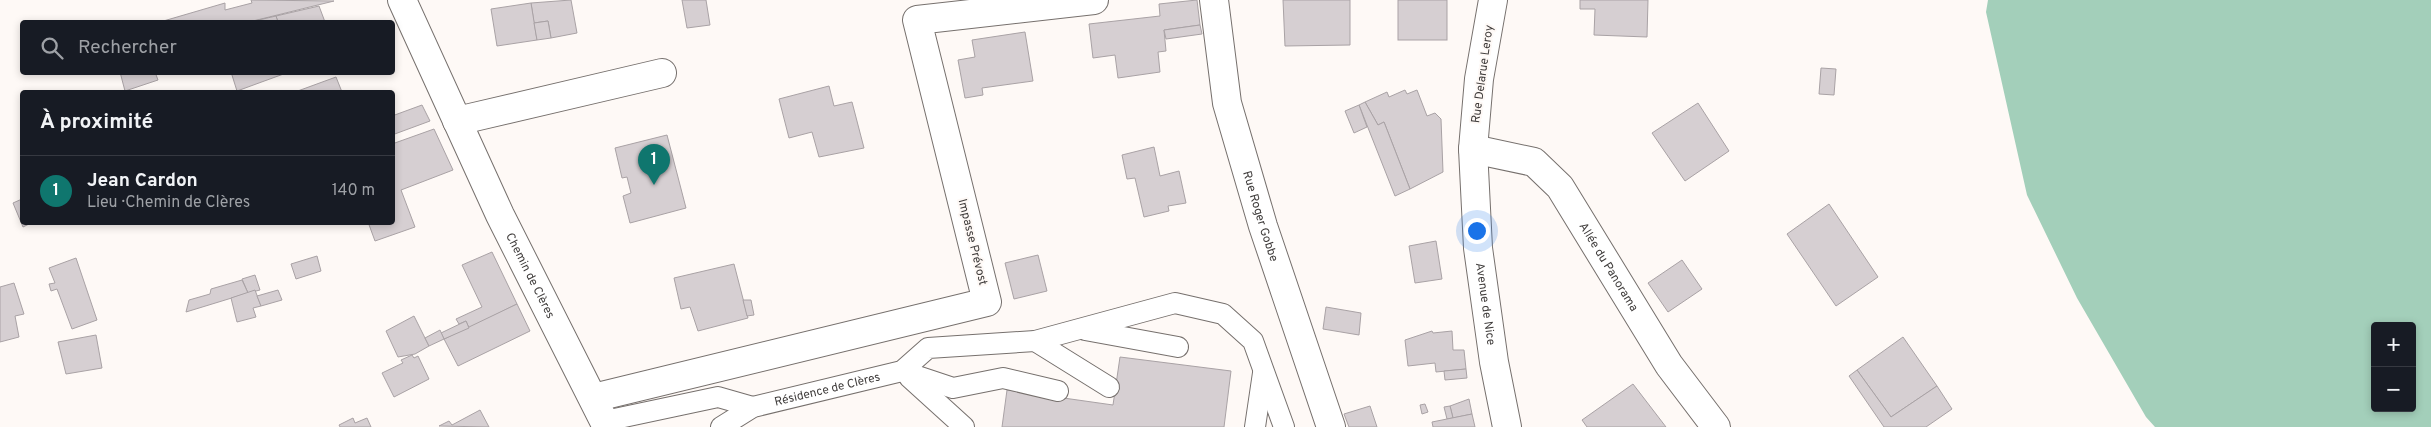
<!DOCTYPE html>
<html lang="fr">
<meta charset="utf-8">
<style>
:root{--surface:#171b24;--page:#20242c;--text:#f1f3f6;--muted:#9ea1a6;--line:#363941;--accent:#0f766e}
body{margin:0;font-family:Overpass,sans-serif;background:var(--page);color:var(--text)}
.controls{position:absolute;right:15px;bottom:15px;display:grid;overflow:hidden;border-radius:5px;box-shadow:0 2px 8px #0003}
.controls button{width:45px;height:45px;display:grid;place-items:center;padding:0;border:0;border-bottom:1px solid var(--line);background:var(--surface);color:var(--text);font:25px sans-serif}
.you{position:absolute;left:1476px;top:230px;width:18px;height:18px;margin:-12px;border:4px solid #fff;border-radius:50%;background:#1a73e8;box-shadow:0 0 0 8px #1a73e833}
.badge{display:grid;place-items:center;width:32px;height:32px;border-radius:50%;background:var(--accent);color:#fff;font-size:16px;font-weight:700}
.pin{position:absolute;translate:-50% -41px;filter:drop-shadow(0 1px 2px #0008)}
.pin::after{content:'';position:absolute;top:26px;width:18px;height:15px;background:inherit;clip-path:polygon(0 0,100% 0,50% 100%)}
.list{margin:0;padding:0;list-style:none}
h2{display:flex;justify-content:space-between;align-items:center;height:65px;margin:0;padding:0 20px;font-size:21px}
h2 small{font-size:16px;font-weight:400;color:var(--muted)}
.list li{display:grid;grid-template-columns:32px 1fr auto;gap:15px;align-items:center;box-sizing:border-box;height:70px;padding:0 20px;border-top:1px solid var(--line)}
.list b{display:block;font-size:19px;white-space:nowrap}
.list p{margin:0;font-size:16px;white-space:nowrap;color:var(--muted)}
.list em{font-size:16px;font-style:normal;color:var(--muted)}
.icon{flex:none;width:28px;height:28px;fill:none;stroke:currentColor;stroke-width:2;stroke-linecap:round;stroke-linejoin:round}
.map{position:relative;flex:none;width:2431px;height:427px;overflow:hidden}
.search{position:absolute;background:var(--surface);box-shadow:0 2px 8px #0003;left:20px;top:20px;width:375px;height:55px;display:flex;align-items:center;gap:12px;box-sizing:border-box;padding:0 18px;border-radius:5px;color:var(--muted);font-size:19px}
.panel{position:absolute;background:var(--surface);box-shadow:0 2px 8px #0003;left:20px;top:90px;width:375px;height:135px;border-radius:5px}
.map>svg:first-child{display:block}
.forest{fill:#a3cfba;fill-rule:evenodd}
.building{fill:#d6cfd2;stroke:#a9a2a5}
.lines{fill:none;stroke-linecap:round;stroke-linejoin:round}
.service-casing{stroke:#76706d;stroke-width:22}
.minor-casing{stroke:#76706d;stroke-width:30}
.tertiary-casing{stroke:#76706d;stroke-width:30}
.service{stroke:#fff;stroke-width:20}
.minor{stroke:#fff;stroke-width:28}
.tertiary{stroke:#fff;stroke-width:28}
.labels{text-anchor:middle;stroke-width:4;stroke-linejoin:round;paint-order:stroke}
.street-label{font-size:12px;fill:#3f3c3b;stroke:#fef9f6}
</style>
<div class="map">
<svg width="2431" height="427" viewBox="0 0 2431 427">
<rect width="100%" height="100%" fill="#fef9f6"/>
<path class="forest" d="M1988,0H2431V427H2155L2146,417L2077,298L2027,195L1986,12ZM2375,326H2412V408H2375Z"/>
<g class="building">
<path d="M251,0L334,1L249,22H160L225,3V10L252,3Z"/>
<path d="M571,0L577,33L551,38L548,21L534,23L531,3Z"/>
<path d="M682,0H706L710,25L687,28Z"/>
<path d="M1197,0L1200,25L1164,30L1166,51L1158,52L1160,72L1118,78L1115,55L1093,58L1089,24L1160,16L1159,4Z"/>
<path d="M1283,0H1350V45L1285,46Z"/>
<rect x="1398" y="0" width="49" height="40"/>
<path d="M1580,0H1648L1647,37L1594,35L1595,9H1580Z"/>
<path d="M531,3L537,40L497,46L491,9Z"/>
<path d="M319,6L325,22H278L276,16Z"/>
<path d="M276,16L278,22H249H250Z"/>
<path d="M548,21L551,38L537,40L534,23Z"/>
<path d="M1200,25L1202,34L1166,39L1164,30Z"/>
<path d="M1025,32L1033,81L982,88L983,95L965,98L958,60L975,57L972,40Z"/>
<path d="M1821,68L1836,69L1834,95L1819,94Z"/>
<path d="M120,72H155L158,80L125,91Z"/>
<path d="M231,72H289L237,91Z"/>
<path d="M336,77L342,92H295Z"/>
<path d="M829,86L834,106L852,102L864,148L819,157L812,132L789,138L779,99Z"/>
<path d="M1405,90L1407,94L1417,90L1427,116L1435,113L1441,119L1443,172L1410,189L1384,122L1378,125L1365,102L1387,92L1389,97Z"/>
<path d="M1365,102L1378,125L1384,122L1410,189L1395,196L1359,105Z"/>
<path d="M1698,103L1729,151L1685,181L1652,133Z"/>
<path d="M422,105L430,121L392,135V116Z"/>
<path d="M1359,105L1367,127L1354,133L1345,111Z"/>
<path d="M434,129L453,170L401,190L415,227L375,241L368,222H392V144Z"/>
<path d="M667,135L686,208L630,223L623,196L631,193L627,177L622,178L615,148Z"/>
<path d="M1154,147L1160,176L1179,171L1186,203L1168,206L1169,211L1144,217L1135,178L1127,179L1122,155Z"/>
<path d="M22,199V222H33L23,227L13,203Z"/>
<path d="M1829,204L1878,277L1836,306L1787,234Z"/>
<path d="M1436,241L1442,279L1415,283L1409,246Z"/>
<path d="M492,252L517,304L469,328L466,321L459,324L456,319L482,307L462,265Z"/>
<path d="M1038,255L1047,291L1014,299L1005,263Z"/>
<path d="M317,256L321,271L296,279L291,264Z"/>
<path d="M76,258L97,320L72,329L57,289L51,291L49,284L55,283L49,268Z"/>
<path d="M1682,260L1702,289L1668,312L1648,283Z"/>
<path d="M734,264L748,318L698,331L690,307L681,309L674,278Z"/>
<path d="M255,275L260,290L248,293L242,279Z"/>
<path d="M242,280L248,293L186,312L189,300L210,294L211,289Z"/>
<path d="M14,283L24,314L15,316L19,337L0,342V287Z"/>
<path d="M255,290L261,306L253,308L256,317L237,322L231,298Z"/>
<path d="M278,290L282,300L261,306L257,296Z"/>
<path d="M743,300H751L754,315L747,316Z"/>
<path d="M517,304L530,331L458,366L444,339Z"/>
<path d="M1326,307L1361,313L1359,335L1323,329Z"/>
<path d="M414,316L429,346L415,354L398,357L386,331Z"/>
<path d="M466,321L469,328L444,339L441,333Z"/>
<path d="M440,330L444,339L429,346L425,338Z"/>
<path d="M1432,331L1433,333L1452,331L1453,350H1464L1466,369L1436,372L1435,363L1408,366L1405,340Z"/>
<path d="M96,335L102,368L66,374L58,342Z"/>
<path d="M1903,337L1937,386L1891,417L1857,370Z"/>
<path d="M412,355L414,358L418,356L429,379L394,397L382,373L403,363L401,360Z"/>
<path d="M1120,357L1231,371L1224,427H1002L1007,390L1113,405Z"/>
<path d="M1466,369L1467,378L1445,380L1444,371Z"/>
<path d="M1857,370L1891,417L1937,386L1952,409L1926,427H1884L1849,376Z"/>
<path d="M1633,384L1666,427H1587L1582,420Z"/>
<path d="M1469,399L1472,414L1453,418L1450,406Z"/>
<path d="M1425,404L1428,412L1422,414L1420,405Z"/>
<path d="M1370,406L1377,427H1349L1344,414Z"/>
<path d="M1450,406L1453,418L1447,419L1444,407Z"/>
<path d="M480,410L489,427L439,426L449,421L452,425Z"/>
<path d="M1472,414L1475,427H1433L1432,422Z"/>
<path d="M353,418L355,423L367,418L371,427H340L339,425Z"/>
</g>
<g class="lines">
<g class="service-casing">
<g id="service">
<path d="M1085,330L1178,347"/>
<path d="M1035,341L1109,387"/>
<path d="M902,371L953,388L1003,378L1058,391"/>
<path d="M909,377L964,427"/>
<path d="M605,421L718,397L753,407"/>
<path id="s1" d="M721,427L753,407L902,371L928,348L1035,341L1175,303L1223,314L1253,341L1284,427"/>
<path d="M1255,427L1263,373"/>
</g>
</g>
<g class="minor-casing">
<g id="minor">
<path id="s2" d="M1214,0L1227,103L1263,226L1331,427"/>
<path id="s3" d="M1493,0L1479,79L1473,149L1478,248L1494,362L1507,427"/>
<path d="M457,121L662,73"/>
<path id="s4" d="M1473,149L1534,162L1560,187L1669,365L1716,427"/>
<path d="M593,398L987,302L917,20L1094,0"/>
</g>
</g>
<g class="tertiary-casing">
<g id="tertiary">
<path id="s5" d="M402,0L500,215L607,427"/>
</g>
</g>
<use href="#service" class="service"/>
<use href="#minor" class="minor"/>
<use href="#tertiary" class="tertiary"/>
</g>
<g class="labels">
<g class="street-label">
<text transform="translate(1482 74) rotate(-82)" y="4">Rue Delarue Leroy</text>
<text dy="4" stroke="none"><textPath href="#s2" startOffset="222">Rue Roger Gobbe</textPath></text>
<text transform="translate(973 242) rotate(76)" y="4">Impasse Prévost</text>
<text dy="4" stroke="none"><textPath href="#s4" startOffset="192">Allée du Panorama</textPath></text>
<text dy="4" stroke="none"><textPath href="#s5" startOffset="304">Chemin de Clères</textPath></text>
<text dy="4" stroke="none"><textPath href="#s3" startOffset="306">Avenue de Nice</textPath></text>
<text dy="4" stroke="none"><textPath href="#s1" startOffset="114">Résidence de Clères</textPath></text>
</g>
</g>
</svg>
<div class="controls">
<button>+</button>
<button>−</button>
</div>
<div class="you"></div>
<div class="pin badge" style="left:654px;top:185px">1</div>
<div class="search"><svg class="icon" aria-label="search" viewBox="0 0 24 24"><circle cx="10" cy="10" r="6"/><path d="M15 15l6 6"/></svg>Rechercher</div>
<section class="panel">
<h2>À proximité<small></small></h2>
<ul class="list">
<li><span class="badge">1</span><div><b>Jean Cardon</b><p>Lieu · Chemin de Clères</p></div><em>140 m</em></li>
</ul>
</section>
</div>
